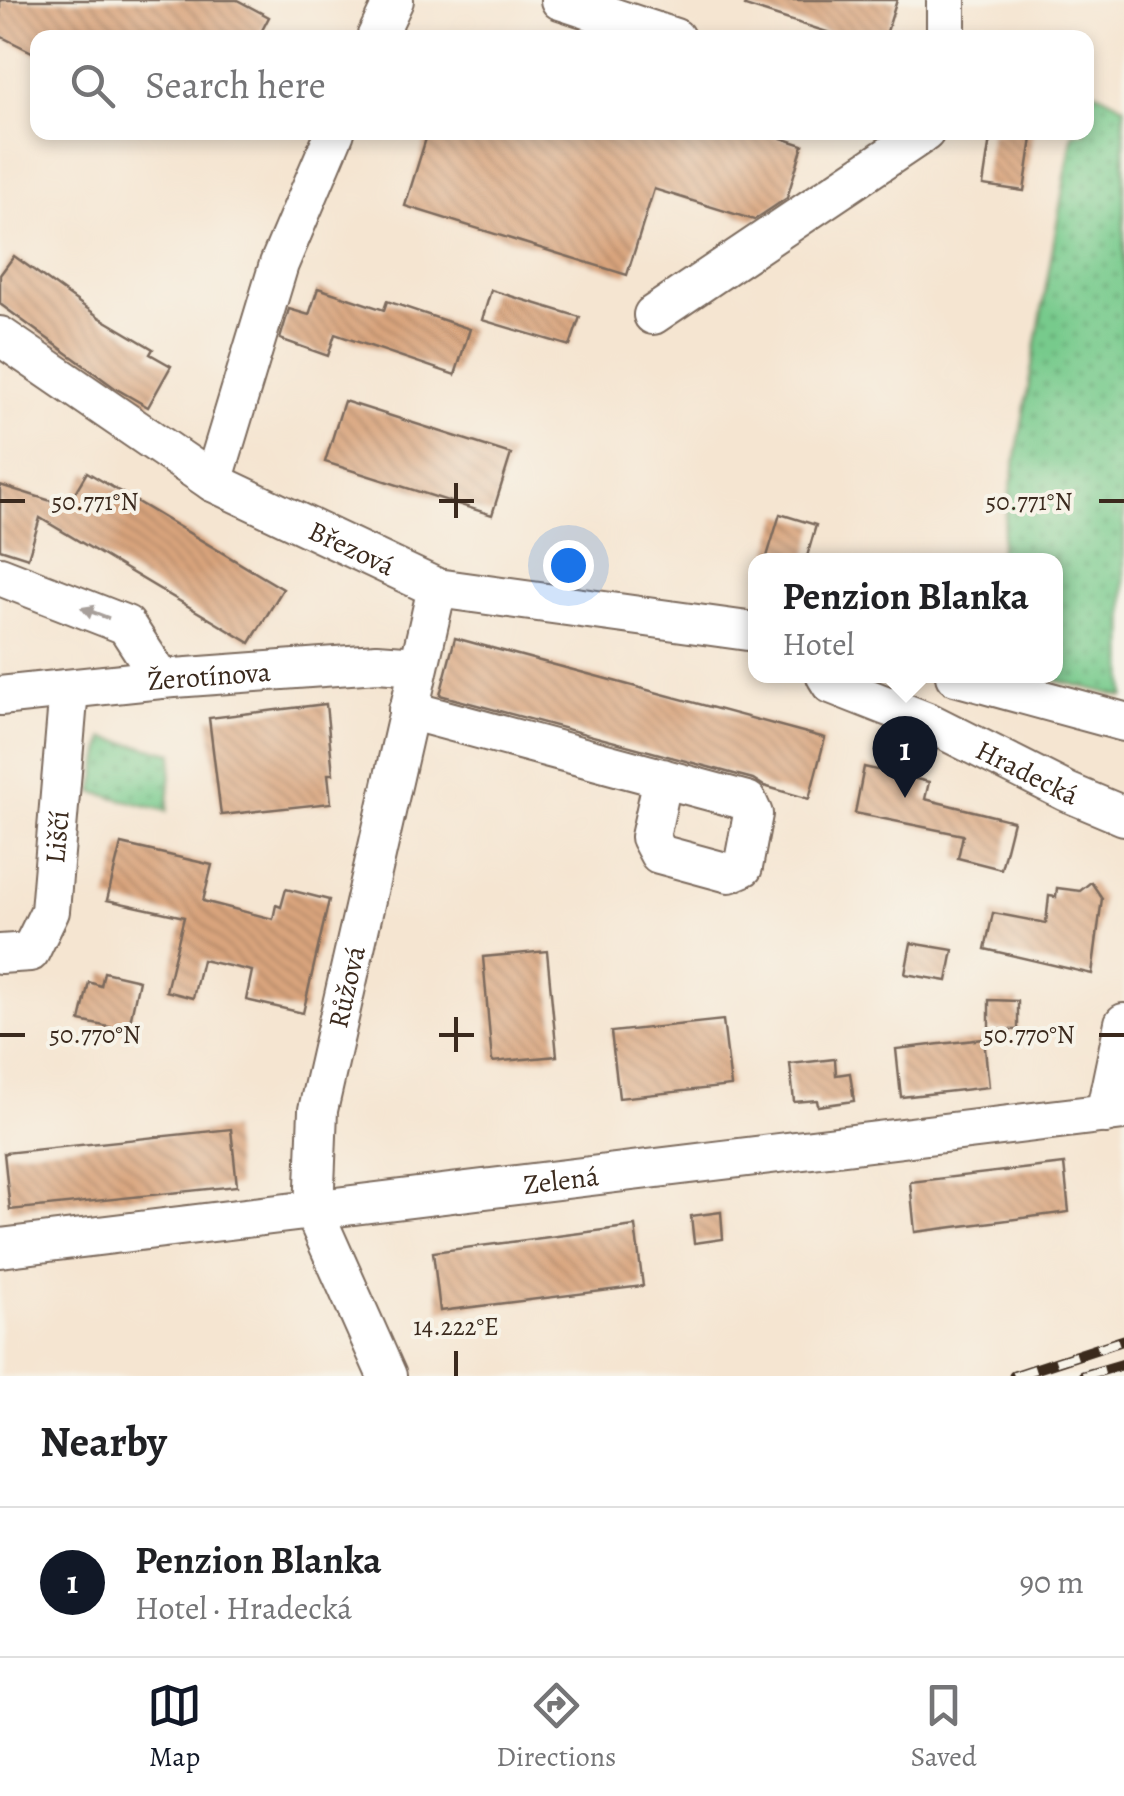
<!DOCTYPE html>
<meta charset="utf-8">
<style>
:root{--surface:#fff;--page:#f6f6f6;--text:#202124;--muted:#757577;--line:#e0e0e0;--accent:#111827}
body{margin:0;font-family:Alegreya,serif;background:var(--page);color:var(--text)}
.you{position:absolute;left:568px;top:565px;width:35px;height:35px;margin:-25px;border:8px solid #fff;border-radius:50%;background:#1a73e8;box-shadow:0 0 0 15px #1a73e833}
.badge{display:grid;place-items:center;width:65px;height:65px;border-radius:50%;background:var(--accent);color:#fff;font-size:32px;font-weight:700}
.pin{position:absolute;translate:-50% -82px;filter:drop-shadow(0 2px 5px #0008)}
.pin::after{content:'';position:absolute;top:52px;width:35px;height:30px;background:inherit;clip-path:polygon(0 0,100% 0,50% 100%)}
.popup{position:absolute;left:748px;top:553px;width:315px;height:130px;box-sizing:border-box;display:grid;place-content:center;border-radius:20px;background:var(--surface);filter:drop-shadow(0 2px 8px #0005);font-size:32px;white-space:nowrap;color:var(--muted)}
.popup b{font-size:38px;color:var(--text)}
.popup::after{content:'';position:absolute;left:50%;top:100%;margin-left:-20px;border:20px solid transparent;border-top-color:var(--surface)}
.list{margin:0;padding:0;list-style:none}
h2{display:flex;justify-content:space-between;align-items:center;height:130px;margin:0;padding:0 40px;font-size:42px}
h2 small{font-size:32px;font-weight:400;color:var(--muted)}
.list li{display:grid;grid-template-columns:65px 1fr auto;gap:30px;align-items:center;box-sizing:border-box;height:150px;padding:0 40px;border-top:2px solid var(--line)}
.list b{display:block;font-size:38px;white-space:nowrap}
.list p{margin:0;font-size:32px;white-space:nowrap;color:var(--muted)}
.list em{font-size:32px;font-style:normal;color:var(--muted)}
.icon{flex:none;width:55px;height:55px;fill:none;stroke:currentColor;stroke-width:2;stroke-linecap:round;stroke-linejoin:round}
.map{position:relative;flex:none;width:1124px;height:1376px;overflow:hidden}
.search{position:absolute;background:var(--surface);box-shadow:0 5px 15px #0003;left:30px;right:30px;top:30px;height:110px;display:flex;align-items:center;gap:25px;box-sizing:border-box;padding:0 35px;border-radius:20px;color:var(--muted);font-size:38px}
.sheet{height:280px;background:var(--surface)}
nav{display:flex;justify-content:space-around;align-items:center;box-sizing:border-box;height:140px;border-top:2px solid var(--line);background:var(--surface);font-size:28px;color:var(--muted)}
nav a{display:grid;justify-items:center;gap:5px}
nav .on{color:var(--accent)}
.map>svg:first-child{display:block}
.park{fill:url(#park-dots);stroke:#597a55;stroke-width:2.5}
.building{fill:url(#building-back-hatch)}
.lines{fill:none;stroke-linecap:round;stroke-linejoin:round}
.minor-casing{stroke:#7c6b5d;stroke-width:42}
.minor{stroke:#fff;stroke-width:38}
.rail-casing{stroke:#3b2a1e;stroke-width:11}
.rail{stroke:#f7f3e8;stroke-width:8;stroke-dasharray:22;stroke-linecap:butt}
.oneway{fill:#a79f9a}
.ticks{fill:none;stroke:#3b2a1e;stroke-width:4}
.labels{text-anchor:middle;stroke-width:8;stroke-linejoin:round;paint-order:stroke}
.street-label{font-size:28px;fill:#3b2a1e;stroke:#f7f3e8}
.ticks-label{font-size:25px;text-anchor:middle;fill:#3b2a1e;stroke:#f7f3e8;stroke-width:8;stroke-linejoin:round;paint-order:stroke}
</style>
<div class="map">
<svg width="1124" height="1376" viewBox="0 0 1124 1376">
<defs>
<pattern id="park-dots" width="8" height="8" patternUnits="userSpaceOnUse" patternTransform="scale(2.5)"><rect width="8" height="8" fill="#77ca8c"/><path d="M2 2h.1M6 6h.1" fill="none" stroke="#63a472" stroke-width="1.8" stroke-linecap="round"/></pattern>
<pattern id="building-back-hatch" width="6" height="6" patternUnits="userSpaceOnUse" patternTransform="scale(2.5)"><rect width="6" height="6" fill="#d9a47d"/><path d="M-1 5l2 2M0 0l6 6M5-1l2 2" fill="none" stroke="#b18666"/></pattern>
</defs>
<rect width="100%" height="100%" fill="#f7f3e8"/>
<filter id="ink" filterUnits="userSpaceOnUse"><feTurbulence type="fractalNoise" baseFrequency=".01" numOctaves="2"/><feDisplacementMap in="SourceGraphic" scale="20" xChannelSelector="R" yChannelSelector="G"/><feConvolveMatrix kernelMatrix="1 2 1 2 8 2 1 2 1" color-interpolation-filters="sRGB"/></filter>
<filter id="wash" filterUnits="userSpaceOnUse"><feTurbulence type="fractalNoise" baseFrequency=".0048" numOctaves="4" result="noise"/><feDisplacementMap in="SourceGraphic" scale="40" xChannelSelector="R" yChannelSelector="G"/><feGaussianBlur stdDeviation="2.25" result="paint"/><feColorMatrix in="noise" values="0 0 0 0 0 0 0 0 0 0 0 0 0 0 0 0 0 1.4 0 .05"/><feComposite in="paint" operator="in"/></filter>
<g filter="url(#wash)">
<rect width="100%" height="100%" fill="#f5e5d1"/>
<g class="park">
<path d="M1087,87L1124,106V697L1039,676H1055V560H998L1073,133L1086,132Z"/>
<path d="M104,738L173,753L167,811L93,792Z"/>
</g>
<g id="blocks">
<g class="building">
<path d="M0,0H237L269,17L258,38H38V55L0,36Z"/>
<path d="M746,0H897L885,38H846L745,6Z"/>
<path d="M428,132H763L803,145L787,198L754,220L654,189L627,275L405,206Z"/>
<path d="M991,132H1033L1024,191L983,185Z"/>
<path d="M14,256L99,317L153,349L150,354L171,366L148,407L115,388L0,304V275Z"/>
<path d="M318,288L384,310L387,301L470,329L455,375L335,334L328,356L280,339L289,309L309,315Z"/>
<path d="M491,290L580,317L570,346L482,320Z"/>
<path d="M344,401L511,454L492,515L325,462Z"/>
<path d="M87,472L283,589L250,643L40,518L28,558L0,549V485L67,506Z"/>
<path d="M780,514L816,525L806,560H766Z"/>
<path d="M455,638L825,738L809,799L764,786L753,779L440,695Z"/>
<path d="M326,704L333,774H328L331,803L221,815L209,718Z"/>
<path d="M864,767L929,782L925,799L1013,821L1001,869L958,858L963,835L855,813Z"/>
<path d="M121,844L212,865L203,901L273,919L276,905L281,907L286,889L329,900L303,1013L246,1000L252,971L202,960L193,998L166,991L184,917L107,900Z"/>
<path d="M1091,882L1102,898L1092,974L985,949L993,913L1046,923L1049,896L1056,897L1057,888L1080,891Z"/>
<path d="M911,943L953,950L947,981L905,974Z"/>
<path d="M547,951L557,1056L492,1062L483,957Z"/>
<path d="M104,972L139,980L128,1031L80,1021L89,982L101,986Z"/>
<path d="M989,1000L1018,1001V1030L989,1029Z"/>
<path d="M723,1020L731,1086L619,1098L611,1032Z"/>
<path d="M984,1039L989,1087L901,1097L896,1049Z"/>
<path d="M835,1059L836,1075L850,1073L854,1101L818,1106L817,1100L794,1102L790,1064Z"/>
<path d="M231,1129L237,1186L10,1210L4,1153Z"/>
<path d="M1064,1164L1069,1212L915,1232L910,1182Z"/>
<path d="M721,1212L723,1239L694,1243L691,1216Z"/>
<path d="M635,1226L643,1286L440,1311L433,1252Z"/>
</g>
</g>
</g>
<g filter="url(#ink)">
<use href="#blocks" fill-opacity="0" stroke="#7c6b5d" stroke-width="2.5"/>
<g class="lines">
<g class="minor-casing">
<g id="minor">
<path d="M560,0L675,38"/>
<path d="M376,38L394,0"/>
<path d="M946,38V0"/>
<path d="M653,315L925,132"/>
<path id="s1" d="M0,336L213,482L437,588L755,632"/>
<path d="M213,482L279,264L335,132"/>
<path d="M0,576L126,625L161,679"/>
<path id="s2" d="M826,676L831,684L930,723L1067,792L1124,816"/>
<path d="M955,676L1124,722"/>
<path id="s3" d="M0,696L161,679L377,663L418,666"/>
<path d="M408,710L747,801L753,814L743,867L729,873L659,854L650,837L663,778"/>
<path id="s4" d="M0,954L30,952L50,911L69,689"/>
<path d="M1105,1114L1124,1023"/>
<path id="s5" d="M0,1248L1124,1111"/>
<path id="s6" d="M387,1376L314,1212L318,1110L437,588"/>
</g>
</g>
<use href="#minor" class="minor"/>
<g class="rail-casing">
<g id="rail">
<path d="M1014,1376L1124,1340"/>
<path d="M1083,1376L1124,1364"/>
</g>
</g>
<use href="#rail" class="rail"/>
</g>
<defs><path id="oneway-solid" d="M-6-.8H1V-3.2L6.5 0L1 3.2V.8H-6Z" transform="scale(2.5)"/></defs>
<use class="oneway" href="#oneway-solid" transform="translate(95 613) rotate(-159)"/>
</g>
<path class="ticks" d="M456,483V518M0,501H25M439,501H474M1099,501H1124M456,1017V1052M0,1035H25M439,1035H474M1099,1035H1124M456,1351V1376"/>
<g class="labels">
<g class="street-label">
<text dy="10" stroke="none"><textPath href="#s1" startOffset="412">Březová</textPath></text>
<text dy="10" stroke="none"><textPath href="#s3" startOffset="210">Žerotínova</textPath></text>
<text dy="10" stroke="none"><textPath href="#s2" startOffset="225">Hradecká</textPath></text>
<text dy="10" stroke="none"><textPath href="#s4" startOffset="150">Liščí</textPath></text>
<text dy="10" stroke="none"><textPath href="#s6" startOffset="408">Růžová</textPath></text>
<text dy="10" stroke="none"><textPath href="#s5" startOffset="565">Zelená</textPath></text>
</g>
</g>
<g class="ticks-label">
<text x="95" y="510">50.771°N</text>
<text x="1029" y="510">50.771°N</text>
<text x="95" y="1043">50.770°N</text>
<text x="1029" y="1043">50.770°N</text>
<text x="456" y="1335">14.222°E</text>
</g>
</svg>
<div class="you"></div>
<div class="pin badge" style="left:905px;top:798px">1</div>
<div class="popup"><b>Penzion Blanka</b>Hotel</div>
<div class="search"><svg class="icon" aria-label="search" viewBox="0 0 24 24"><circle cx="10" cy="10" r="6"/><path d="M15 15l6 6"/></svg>Search here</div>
</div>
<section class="sheet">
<h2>Nearby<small></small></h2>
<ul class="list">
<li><span class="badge">1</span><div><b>Penzion Blanka</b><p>Hotel · Hradecká</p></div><em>90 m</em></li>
</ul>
</section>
<nav>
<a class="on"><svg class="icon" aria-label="map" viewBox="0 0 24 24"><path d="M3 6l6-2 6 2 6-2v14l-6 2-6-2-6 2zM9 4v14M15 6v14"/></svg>Map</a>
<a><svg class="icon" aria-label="directions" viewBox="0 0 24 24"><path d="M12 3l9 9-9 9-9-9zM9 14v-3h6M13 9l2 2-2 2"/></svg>Directions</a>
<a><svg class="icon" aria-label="saved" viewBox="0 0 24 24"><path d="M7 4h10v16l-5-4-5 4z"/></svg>Saved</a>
</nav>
